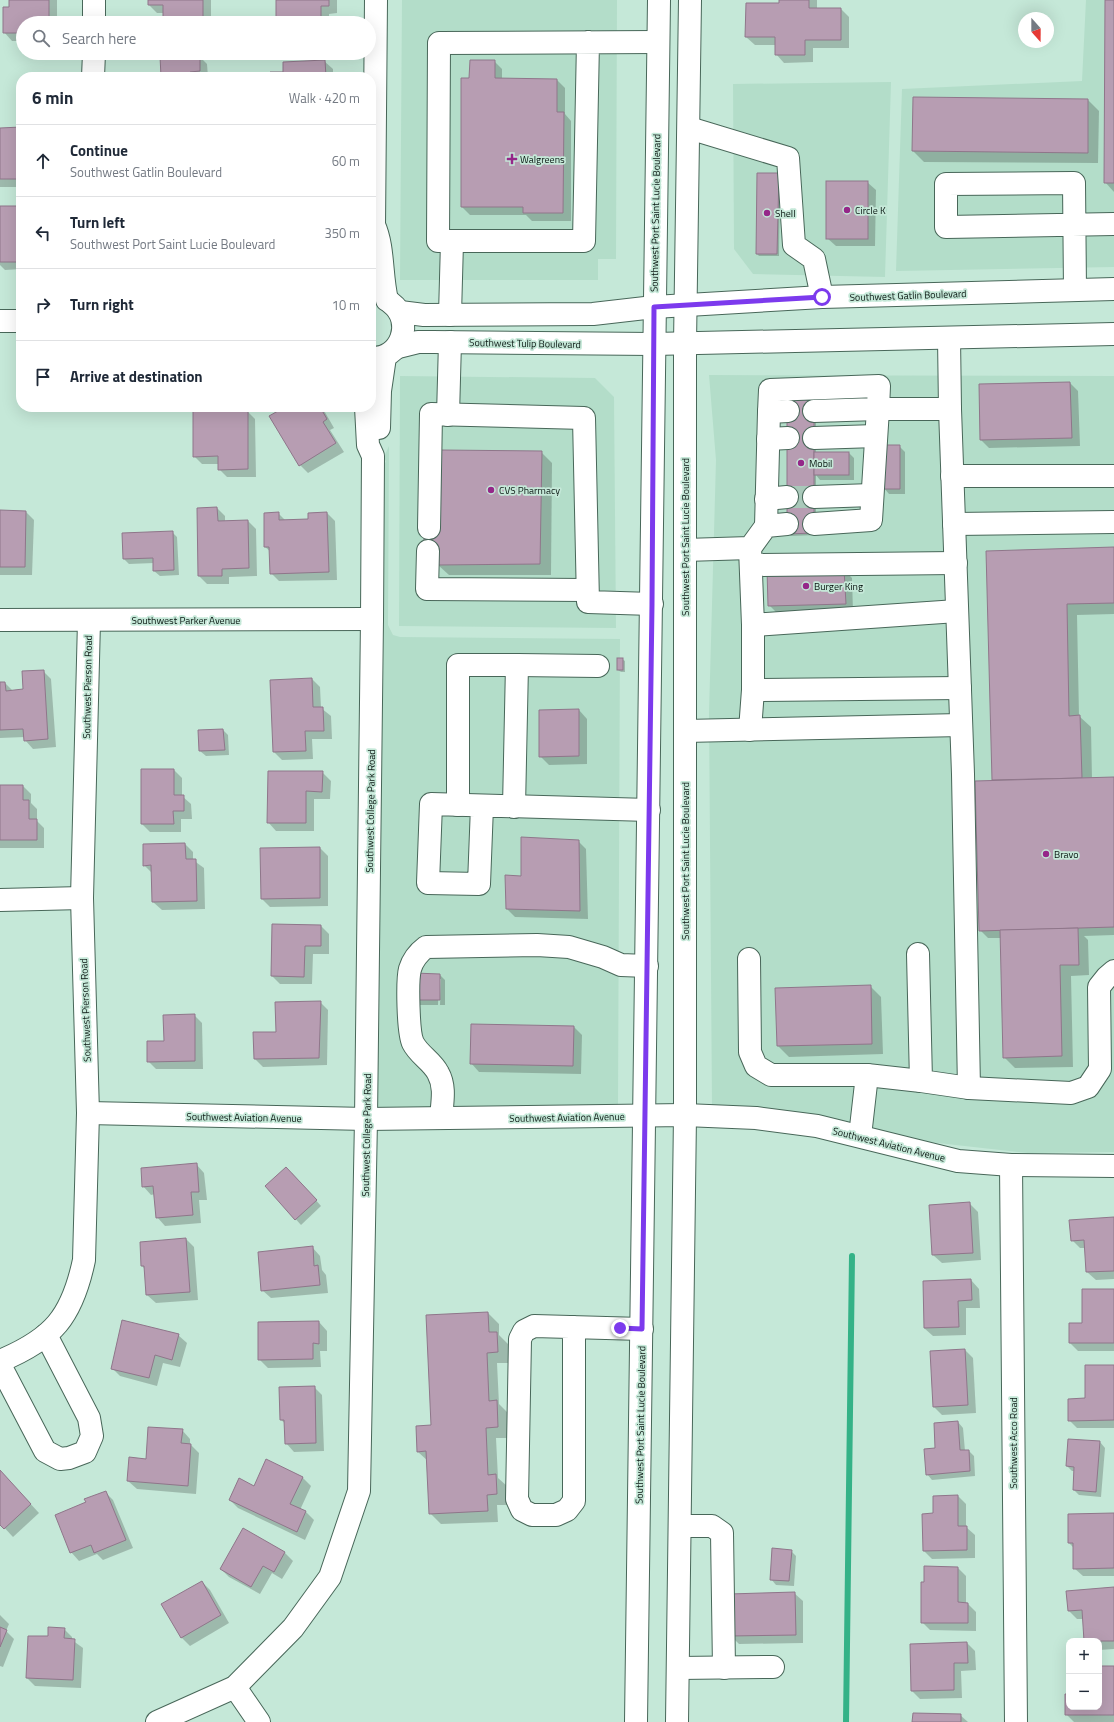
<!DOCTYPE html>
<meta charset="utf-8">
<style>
:root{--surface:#fff;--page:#f2f2f3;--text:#1f2937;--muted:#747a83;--line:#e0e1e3}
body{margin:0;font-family:"Titillium Web",sans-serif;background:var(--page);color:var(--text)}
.controls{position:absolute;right:12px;bottom:12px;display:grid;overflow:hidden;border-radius:8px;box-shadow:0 4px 16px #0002}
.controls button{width:36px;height:36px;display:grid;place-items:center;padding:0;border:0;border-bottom:1px solid var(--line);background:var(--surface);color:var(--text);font:20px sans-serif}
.compass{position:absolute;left:1018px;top:12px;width:36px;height:36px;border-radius:50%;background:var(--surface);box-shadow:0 4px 16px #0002;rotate:159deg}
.stop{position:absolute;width:12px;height:12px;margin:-9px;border:3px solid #7c3aed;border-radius:50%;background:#fff}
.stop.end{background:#7c3aed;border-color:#fff;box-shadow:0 1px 4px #0008}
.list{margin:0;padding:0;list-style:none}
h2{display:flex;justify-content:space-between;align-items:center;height:52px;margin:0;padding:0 16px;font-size:17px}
h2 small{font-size:13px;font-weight:400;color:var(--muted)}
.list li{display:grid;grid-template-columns:26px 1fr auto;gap:12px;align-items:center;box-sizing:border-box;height:72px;padding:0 16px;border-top:1px solid var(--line)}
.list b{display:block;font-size:15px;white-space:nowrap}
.list p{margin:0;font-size:13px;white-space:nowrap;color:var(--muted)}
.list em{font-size:13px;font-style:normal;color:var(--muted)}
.icon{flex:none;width:22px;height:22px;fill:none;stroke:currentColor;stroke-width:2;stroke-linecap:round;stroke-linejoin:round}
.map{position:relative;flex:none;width:1114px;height:1722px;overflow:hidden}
.search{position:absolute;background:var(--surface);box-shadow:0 4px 16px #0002;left:16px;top:16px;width:360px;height:44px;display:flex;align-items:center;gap:10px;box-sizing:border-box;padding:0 14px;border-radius:22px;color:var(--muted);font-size:15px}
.panel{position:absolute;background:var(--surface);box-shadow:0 4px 16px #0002;left:16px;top:72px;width:360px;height:340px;border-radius:16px}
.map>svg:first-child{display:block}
.built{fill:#b3ddc9}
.shadow{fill:#0003}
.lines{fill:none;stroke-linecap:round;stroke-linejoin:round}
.stream{stroke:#34b287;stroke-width:6}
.building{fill:#b79db2;stroke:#8f768a}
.minor-tunnel{stroke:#a9c9ba;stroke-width:22;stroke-dasharray:22 11;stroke-linecap:butt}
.minor-casing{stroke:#486759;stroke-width:24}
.major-casing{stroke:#486759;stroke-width:24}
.minor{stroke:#fff;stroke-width:22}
.major{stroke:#fff;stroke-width:22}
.route{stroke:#7c3aed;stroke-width:5}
.poi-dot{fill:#952789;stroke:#c5e8d8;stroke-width:1.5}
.labels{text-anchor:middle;stroke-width:3.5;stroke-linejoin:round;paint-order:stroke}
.poi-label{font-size:10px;fill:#0a1712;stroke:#c5e8d8;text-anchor:start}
.street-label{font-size:10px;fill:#0a1712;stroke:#c5e8d8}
</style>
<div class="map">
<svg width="1114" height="1722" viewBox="0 0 1114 1722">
<rect width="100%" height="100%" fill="#c5e8d8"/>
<g class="built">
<path d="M402,0H617L616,259H598V280H400Z"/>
<path d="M1086,0H1114V267L896,271L902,89L1082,81Z"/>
<path d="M891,82L885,277L753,274L734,249L733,84Z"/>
<path d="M709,375L1114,376V1152L1028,1153L929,1142L817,1115L756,1107L712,1105L709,713L716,460Z"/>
<path d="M400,376L595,378L614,397L616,628L399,626Z"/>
<path d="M389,446L388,625L393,635L400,637L620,639L618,1105L376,1108L384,630L383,464L386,462L384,457Z"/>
</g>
<g class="shadow">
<path d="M10,0H57V23H23V41H12L4,32L10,8Z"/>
<path d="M149,0H211V23H164V13H157L149,5Z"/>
<path d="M277,0H337V13L329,14V23H277Z"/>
<path d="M780,0H817V9H841L849,17V48H813V62L784,63L776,54V45H755L746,37L780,4Z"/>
<path d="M1106,0H1114V192L1105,182Z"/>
<path d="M199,56L207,64L208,77H162Z"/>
<path d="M324,61L333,69V77H271Z"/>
<path d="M494,61L502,69V79L557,80L565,88V114L571,121V221H532L526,215H470L462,207L470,79Z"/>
<path d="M1088,100L1099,111L1098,163L924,162L913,151Z"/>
<path d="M21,128V187H0V129Z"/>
<path d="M780,176L779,256H759L757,254Z"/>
<path d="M867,182L876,190L875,246H836L827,238Z"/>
<path d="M0,207H21V269L5,270L0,265Z"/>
<path d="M1070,383L1078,391L1080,446L989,448L981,440L980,385Z"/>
<path d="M788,392L816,395V453H849L854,458V480H820L816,475V535L791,536L788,533Z"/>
<path d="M194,407H218L223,412L247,411L255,419L256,477H227L219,469V464H202L194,456Z"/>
<path d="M287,407H322L334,428L330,430L344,452L308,473L300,465Z"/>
<path d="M899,446L905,452V494H889L884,488Z"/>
<path d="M541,452L552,463L551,575H449L438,565Z"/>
<path d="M217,508L225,516V521H248L256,529L257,576L229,577V584H207L199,576Z"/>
<path d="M0,511L26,512L34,520L32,575H0Z"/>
<path d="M278,513L286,521L309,520V514L327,513L335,521L337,580L279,581L271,573V552L265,547Z"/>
<path d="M172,532L177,537L179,575L160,576L154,571V563L129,564L124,559Z"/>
<path d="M1114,548V614L1077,615L1079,716L1091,727L1092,779L1114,778V935L1084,936L1088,940L1089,975L1071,976L1073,1067L1015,1068L1004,1057L1001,938H988L980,930L993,781L987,552Z"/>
<path d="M844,570L852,578L853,612L777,613L769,605Z"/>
<path d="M622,659L625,661V672H621L618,670Z"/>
<path d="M43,671L51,679L56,747L33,749L25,740V737L0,738V683H5L13,691L24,690Z"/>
<path d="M312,679L320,687L321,708L331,716L332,739H312L313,759L282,760L274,752Z"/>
<path d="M579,710L587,719V764L549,765L540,756Z"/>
<path d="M223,730L228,735L229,755L206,756L200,751L199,731Z"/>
<path d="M174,770L182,778V796L191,804L192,819H181V832H150L142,824Z"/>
<path d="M322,772L331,781L330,799H314V831H276L268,822Z"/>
<path d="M0,786H23L31,794V803L37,809V821L44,828V848H0Z"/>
<path d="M578,841L586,849L588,919L515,917L507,909L522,877Z"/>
<path d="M185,844L193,852V860L204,868L205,909L162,910L153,902V874L144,865Z"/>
<path d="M320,848L328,856V906L270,907L262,899L261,849Z"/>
<path d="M321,926L329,934V954H313L312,984H280L272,976Z"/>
<path d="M415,974L440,975L445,980V1005H440L441,979H439L438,1005H419Z"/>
<path d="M870,986L881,997L883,1054L789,1057L778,1046Z"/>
<path d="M320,1002L328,1010L327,1065L263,1067L255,1059L277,1033Z"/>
<path d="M194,1015L202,1023L203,1069H156L148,1061L165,1042Z"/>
<path d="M574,1027L582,1035L581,1074L479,1072L471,1063Z"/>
<path d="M196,1164L204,1173L207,1200H199L201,1223L165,1226L157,1217L155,1194L151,1195L143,1186Z"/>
<path d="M292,1173L321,1206L301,1225L266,1186Z"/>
<path d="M970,1204L978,1212L981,1260L942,1263L933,1255Z"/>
<path d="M1114,1218V1279L1096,1280L1087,1272L1086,1248H1080L1072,1240Z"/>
<path d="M186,1239L194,1247L198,1300L156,1303L147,1295L145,1269L142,1266Z"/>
<path d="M312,1247L320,1256L322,1270L326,1275L328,1293L271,1298L262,1290Z"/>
<path d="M971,1280L979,1289L980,1308H966V1335L933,1336L924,1328Z"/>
<path d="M1114,1290V1351H1078L1070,1343L1083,1324Z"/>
<path d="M488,1313L499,1324V1335L508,1344L509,1363H497L499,1404L507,1412L508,1438H496L498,1478L507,1486L508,1505H497L498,1522L441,1524L430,1513L428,1461L418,1452Z"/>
<path d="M319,1322L327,1331V1351H320L321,1367L268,1368L259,1359Z"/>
<path d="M178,1335L187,1343L180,1367L163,1363L157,1386L120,1376L112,1368Z"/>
<path d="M965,1350L973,1358L976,1413L942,1415L934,1407Z"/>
<path d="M1114,1366V1428H1077L1069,1420Z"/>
<path d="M314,1387L322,1395L324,1451L294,1452L286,1443V1424L281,1420Z"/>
<path d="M958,1422L963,1428L965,1451H969L974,1456L975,1476L932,1480L927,1474L936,1449Z"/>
<path d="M182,1430L190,1439V1444L199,1453L196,1494L137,1489L128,1481L147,1460Z"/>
<path d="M1069,1440L1100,1442L1105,1448L1101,1497L1079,1495L1074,1490L1075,1471H1072L1067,1466Z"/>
<path d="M267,1461L303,1478L311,1486L300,1510L306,1512L314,1520L305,1540L238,1508L230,1500L254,1487Z"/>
<path d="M0,1471L39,1513L13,1537L0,1523Z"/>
<path d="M105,1492L113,1500L133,1548L103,1560L97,1554L79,1561L71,1552L87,1503Z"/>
<path d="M958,1496L966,1504V1527L975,1535V1558L932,1559L924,1551L935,1514Z"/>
<path d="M1114,1514V1576H1083L1074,1568V1548L1069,1543Z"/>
<path d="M243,1529L285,1553L293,1561L282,1579L272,1573L260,1594L229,1577L221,1569Z"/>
<path d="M791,1551L796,1556L794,1586L776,1585L771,1579Z"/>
<path d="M958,1568L966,1576V1604H968L976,1612V1631L930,1630L922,1622Z"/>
<path d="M202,1582L210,1590L229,1623L190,1646L182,1638L163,1605Z"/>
<path d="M1114,1589V1649L1099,1650V1641H1085L1083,1619H1077L1069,1611L1068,1592Z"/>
<path d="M794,1593L803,1601V1643L739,1644L731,1636Z"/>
<path d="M0,1615L9,1624L6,1631L14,1639L3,1667L0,1666Z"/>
<path d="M64,1629L72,1637V1640L83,1648L81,1688L35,1686L27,1678L49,1637Z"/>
<path d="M967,1643L975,1651L976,1670L961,1671L962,1698L920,1699L912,1691Z"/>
<path d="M1099,1667H1114V1722H1074L1066,1714L1069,1695V1707H1099Z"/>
<path d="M960,1715L968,1722H913Z"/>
</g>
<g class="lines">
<path class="stream" d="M846,1722L852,1256"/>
</g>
<g class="building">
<path d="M9,0H49V23H23V33H3V7H9Z"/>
<path d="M148,0H203V23H163V5H148Z"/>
<path d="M276,0H329V6H321V23H276Z"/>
<path d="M779,0H809V8H841V40H805V55H775V37H745L746,3H779Z"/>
<path d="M1105,0H1114V183H1104Z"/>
<path d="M200,55V71L190,72V77H161L160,56Z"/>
<path d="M325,60L326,77H270V72H283V62Z"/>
<path d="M470,60H495V78L557,79V112H564L563,213H523V207H461V78H469Z"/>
<path d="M913,97L1088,99V153L912,151Z"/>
<path d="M21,127V179H0V128Z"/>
<path d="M757,173H779L777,254H756Z"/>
<rect x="826" y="181" width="42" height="58"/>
<rect x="0" y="206" width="21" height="56"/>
<path d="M1070,382L1072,438L980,440L979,384Z"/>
<path d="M787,391H814V533L787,534Z"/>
<path d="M193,407H216V411L248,410V469L218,470V456L193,457Z"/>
<path d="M285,407H320L327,419L323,422L336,443L299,466L269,416Z"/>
<path d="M882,445H900V489H883Z"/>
<path d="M441,450L542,451L540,564L437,565L424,551V528Z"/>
<rect x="814" y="452" width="35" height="23"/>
<path d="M217,507L218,521L248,520L249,568L222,569V576H198L197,508Z"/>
<path d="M0,510L26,511L25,567H0Z"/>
<path d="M279,512V520L308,519V513L327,512L329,572L270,574L269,547H264V513Z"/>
<path d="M173,531L174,570L153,571V558L123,559L122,533Z"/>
<path d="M1114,547V603L1067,604L1069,716L1080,715L1082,778L992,780L986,551Z"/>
<path d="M767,569H844L846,604L768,606Z"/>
<rect x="617" y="658" width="6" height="12"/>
<path d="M44,670L48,739L24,741L23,729L0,730V682H5L6,691L23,689L22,671Z"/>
<path d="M312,678L313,707H323L324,731H305L306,751L273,752L270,680Z"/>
<path d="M579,709V756L539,757V710Z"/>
<path d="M223,729L225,750L199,751L198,730Z"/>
<path d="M141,769H174V795H184V811H173L174,824H141Z"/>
<path d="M268,771H323L322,792L306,791V823H267Z"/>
<path d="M1114,777V927L979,931L975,781Z"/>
<path d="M0,785H23V800H29V819H37V840H0Z"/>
<path d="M521,837L579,840L580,911L506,909L505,875L521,876Z"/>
<path d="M185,843L186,859H196L197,901L152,902L151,865L143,866V844Z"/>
<path d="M320,847V898L261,899L260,848Z"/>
<path d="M272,924L321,925V946H305L304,977L271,976Z"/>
<path d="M1078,928L1079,965H1060L1062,1056L1003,1058L1000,930Z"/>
<path d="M414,973L440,974V1000H413Z"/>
<path d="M871,985L872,1044L777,1046L775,988Z"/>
<path d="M321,1001L319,1058L254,1059L253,1032H276L275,1002Z"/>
<path d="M195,1014V1061L147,1062V1041H164L163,1015Z"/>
<path d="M471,1024L574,1026L573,1066L470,1064Z"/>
<path d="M197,1163L199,1192H191L193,1215L156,1218L153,1186L142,1187L141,1168Z"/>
<path d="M286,1167L317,1200L295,1220L265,1186Z"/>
<path d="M970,1202L973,1253L932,1255L929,1205Z"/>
<path d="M1114,1217V1271L1086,1272L1084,1240L1071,1241L1069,1220Z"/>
<path d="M186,1238L190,1292L146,1295L144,1266H141L140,1242Z"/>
<path d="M313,1246L314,1266L318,1265L320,1285L261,1291L258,1252Z"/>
<path d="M971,1279L972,1300L958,1301L959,1327L924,1328L923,1281Z"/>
<path d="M1082,1289H1114V1343H1069V1323H1082Z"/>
<path d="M488,1312L489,1332H497L498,1352L487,1353L489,1401L497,1400L498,1427L486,1428L488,1475L496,1474L497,1494L487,1495L488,1511L429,1514L426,1451L417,1452L416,1426L431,1425L426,1315Z"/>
<path d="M122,1320L179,1334L172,1360L155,1355L149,1378L111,1369Z"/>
<path d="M319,1321V1344L313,1343V1359L258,1360V1322Z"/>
<path d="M965,1349L968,1405L933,1407L930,1351Z"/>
<path d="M1085,1365H1114V1420L1068,1421V1399L1085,1398Z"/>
<path d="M315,1386L316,1443L285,1444L284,1420H280L279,1387Z"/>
<path d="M958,1421L960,1450H969L970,1471L926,1475L924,1449L935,1448L934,1423Z"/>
<path d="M148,1427L183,1429L181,1443L191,1444L188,1486L127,1481L129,1457L146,1459Z"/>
<path d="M1068,1439L1100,1441L1096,1492L1073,1490L1074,1467L1066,1466Z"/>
<path d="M266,1459L303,1477L290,1504L306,1511L297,1532L229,1500L239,1478L254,1486Z"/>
<path d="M0,1470L31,1504L4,1529L0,1525Z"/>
<path d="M106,1491L126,1540L94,1553L91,1545L70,1553L55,1515L86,1502L84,1499Z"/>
<path d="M958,1495V1526H967V1550L923,1551L922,1514L933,1513V1496Z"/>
<path d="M1114,1513V1568L1073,1569V1543H1068V1514Z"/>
<path d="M243,1528L285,1552L274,1572L263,1566L251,1587L220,1569Z"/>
<path d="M772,1548L792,1550L789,1581L770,1580Z"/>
<path d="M924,1566L958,1567V1602L968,1603V1623H921V1582H924Z"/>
<path d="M202,1581L221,1615L181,1638L161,1604Z"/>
<path d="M1114,1587V1641H1084L1082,1610L1068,1611L1066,1591Z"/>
<path d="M795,1592L796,1635L730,1636L729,1594Z"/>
<path d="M0,1627L7,1630L0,1647Z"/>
<path d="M48,1627L65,1628L64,1638L75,1639L73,1680L26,1678L28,1636H48Z"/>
<path d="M967,1642L968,1663H954V1690L911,1691L910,1644Z"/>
<path d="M1099,1666H1114V1715H1065V1694H1069V1707H1099Z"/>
<path d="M913,1713L961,1714V1722H912Z"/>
</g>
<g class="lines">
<path class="minor-tunnel" d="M787,497H814"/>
<g class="minor-casing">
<g id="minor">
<path d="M376,0L374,225C384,247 381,276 387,300"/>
<path d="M94,23V0"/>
<path d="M588,42L584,241H438L439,43L658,42"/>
<path d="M93,77L94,53"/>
<path d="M689,128L788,158L794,245L814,259L822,297"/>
<path d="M1075,290L1074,183L946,184V227L1114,224"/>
<path d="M400,312L424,315L593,314L654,307"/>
<path d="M450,315L452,242"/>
<path d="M0,321H21"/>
<path d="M949,338L950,409L963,774L969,1088"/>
<path d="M398,347L418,342H432L654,344"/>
<path d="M371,358C401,360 415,321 391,303"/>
<path d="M769,412L770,390L879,386L878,409L814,411"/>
<path d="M448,415L450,342"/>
<path d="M379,428L380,391L385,357"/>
<path d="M814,438L876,436"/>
<path d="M768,439L788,438"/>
<path d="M952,476H1114"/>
<path d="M814,497L872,495"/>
<path d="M766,499L787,497"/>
<path d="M814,524L871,520L878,409H950"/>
<path d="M954,524L1114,522"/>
<path d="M766,526L769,412L788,411"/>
<path d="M429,528L431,414L584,418L588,602L652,604"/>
<path d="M750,548L753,625L957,611"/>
<path d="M685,550L750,548L766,526L787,524"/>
<path d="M428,551L427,589L587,590"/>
<path d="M751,565L956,563"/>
<path d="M0,620L372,619"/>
<path d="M753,625V690L960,688"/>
<path d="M517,665L598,666"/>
<path d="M750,730L753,690"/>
<path d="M685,731L961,725"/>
<path d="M458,805V665H517L514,807"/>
<path d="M482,806L479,884L428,883L431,804L649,810"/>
<path d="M0,900L82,898"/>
<path d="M918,954L921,1081L969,1088L1071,1093L1088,1087L1100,1069L1099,987L1107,977L1114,971"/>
<path d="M749,959L750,1052L756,1066L771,1075H867L921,1081"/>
<path d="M88,1113L366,1119L685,1115L756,1118L817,1126L958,1161L1011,1165L1114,1166"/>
<path d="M441,1118C442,1103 446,1087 438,1073C432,1061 419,1055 413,1043C408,1033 407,980 410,969C413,959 418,953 426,947L537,945L569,947L603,957L621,965L647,966"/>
<path d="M860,1136L867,1075"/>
<path d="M1011,1165L1016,1722"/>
<path d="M574,1327V1501L567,1510L556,1515H532L522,1510L517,1499L520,1339L524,1331L534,1326L642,1329"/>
<path d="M0,1361C53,1339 72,1317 84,1260L88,1113L82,898L89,621"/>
<path d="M0,1365L45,1451L60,1459L69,1458L85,1452L92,1436L89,1418L46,1335"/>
<path d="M680,1526H712L722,1533L724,1668"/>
<path d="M678,1668L773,1667"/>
<path d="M235,1687L259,1722"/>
<path d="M157,1722L235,1687L293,1628L330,1577L359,1491L366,1119L372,619L373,456L368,445L366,407"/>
</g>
</g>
<g class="major-casing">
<g id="major">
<path d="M654,307L822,297L1114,289"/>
<path d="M654,344L1114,334"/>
<path d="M636,1722L659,0"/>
<path d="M677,1722L685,1115V344L690,0"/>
</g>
</g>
<use href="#minor" class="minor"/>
<use href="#major" class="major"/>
</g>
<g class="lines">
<path class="route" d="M620,1328L642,1329L652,604L654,307L822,297"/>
</g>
<g class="poi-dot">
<path d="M510 153h4v4h4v4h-4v4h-4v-4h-4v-4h4z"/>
<circle cx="847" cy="210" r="4"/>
<circle cx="767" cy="213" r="4"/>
<circle cx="801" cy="463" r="4"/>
<circle cx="491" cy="490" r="4"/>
<circle cx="806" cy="586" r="4"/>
<circle cx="1046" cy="854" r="4"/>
</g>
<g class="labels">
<g class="poi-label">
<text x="520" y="163">Walgreens</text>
<text x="855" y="214">Circle K</text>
<text x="775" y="217">Shell</text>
<text x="809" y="467">Mobil</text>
<text x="499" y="494">CVS Pharmacy</text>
<text x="814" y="590">Burger King</text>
<text x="1054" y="858">Bravo</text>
</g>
<g class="street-label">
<text transform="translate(655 213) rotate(-89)" y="4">Southwest Port Saint Lucie Boulevard</text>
<text transform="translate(908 295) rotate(-2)" y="4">Southwest Gatlin Boulevard</text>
<text transform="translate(525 343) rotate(1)" y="4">Southwest Tulip Boulevard</text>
<text transform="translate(685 537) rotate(-90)" y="4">Southwest Port Saint Lucie Boulevard</text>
<text x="186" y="624">Southwest Parker Avenue</text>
<text transform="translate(87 687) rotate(-89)" y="4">Southwest Pierson Road</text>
<text transform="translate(370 811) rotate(-89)" y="4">Southwest College Park Road</text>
<text transform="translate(685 861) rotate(-90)" y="4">Southwest Port Saint Lucie Boulevard</text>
<text transform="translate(85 1010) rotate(-92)" y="4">Southwest Pierson Road</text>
<text transform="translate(244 1117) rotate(1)" y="4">Southwest Aviation Avenue</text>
<text transform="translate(567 1117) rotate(-1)" y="4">Southwest Aviation Avenue</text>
<text transform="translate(366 1135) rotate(-89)" y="4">Southwest College Park Road</text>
<text transform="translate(889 1144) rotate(14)" y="4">Southwest Aviation Avenue</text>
<text transform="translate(640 1425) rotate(-89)" y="4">Southwest Port Saint Lucie Boulevard</text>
<text transform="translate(1013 1443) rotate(-90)" y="4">Southwest Acco Road</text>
</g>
</g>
</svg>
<div class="controls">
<button>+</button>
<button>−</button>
</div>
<svg class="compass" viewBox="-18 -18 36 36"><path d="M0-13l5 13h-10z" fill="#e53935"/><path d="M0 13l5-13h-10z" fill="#747a83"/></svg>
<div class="stop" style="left:822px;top:297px"></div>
<div class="stop end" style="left:620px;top:1328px"></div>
<div class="search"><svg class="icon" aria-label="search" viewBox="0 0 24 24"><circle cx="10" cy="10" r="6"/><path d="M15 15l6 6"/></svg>Search here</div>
<section class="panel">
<h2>6 min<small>Walk · 420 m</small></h2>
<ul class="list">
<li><svg class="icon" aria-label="ahead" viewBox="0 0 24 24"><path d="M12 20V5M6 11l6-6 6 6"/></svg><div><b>Continue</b><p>Southwest Gatlin Boulevard</p></div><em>60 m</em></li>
<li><svg class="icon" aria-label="left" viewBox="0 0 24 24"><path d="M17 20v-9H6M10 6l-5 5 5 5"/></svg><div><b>Turn left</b><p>Southwest Port Saint Lucie Boulevard</p></div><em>350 m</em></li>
<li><svg class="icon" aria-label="right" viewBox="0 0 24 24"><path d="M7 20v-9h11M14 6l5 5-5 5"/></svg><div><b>Turn right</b></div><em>10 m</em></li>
<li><svg class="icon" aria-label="arrive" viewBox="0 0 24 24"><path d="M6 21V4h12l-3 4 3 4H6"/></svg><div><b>Arrive at destination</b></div></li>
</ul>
</section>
</div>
